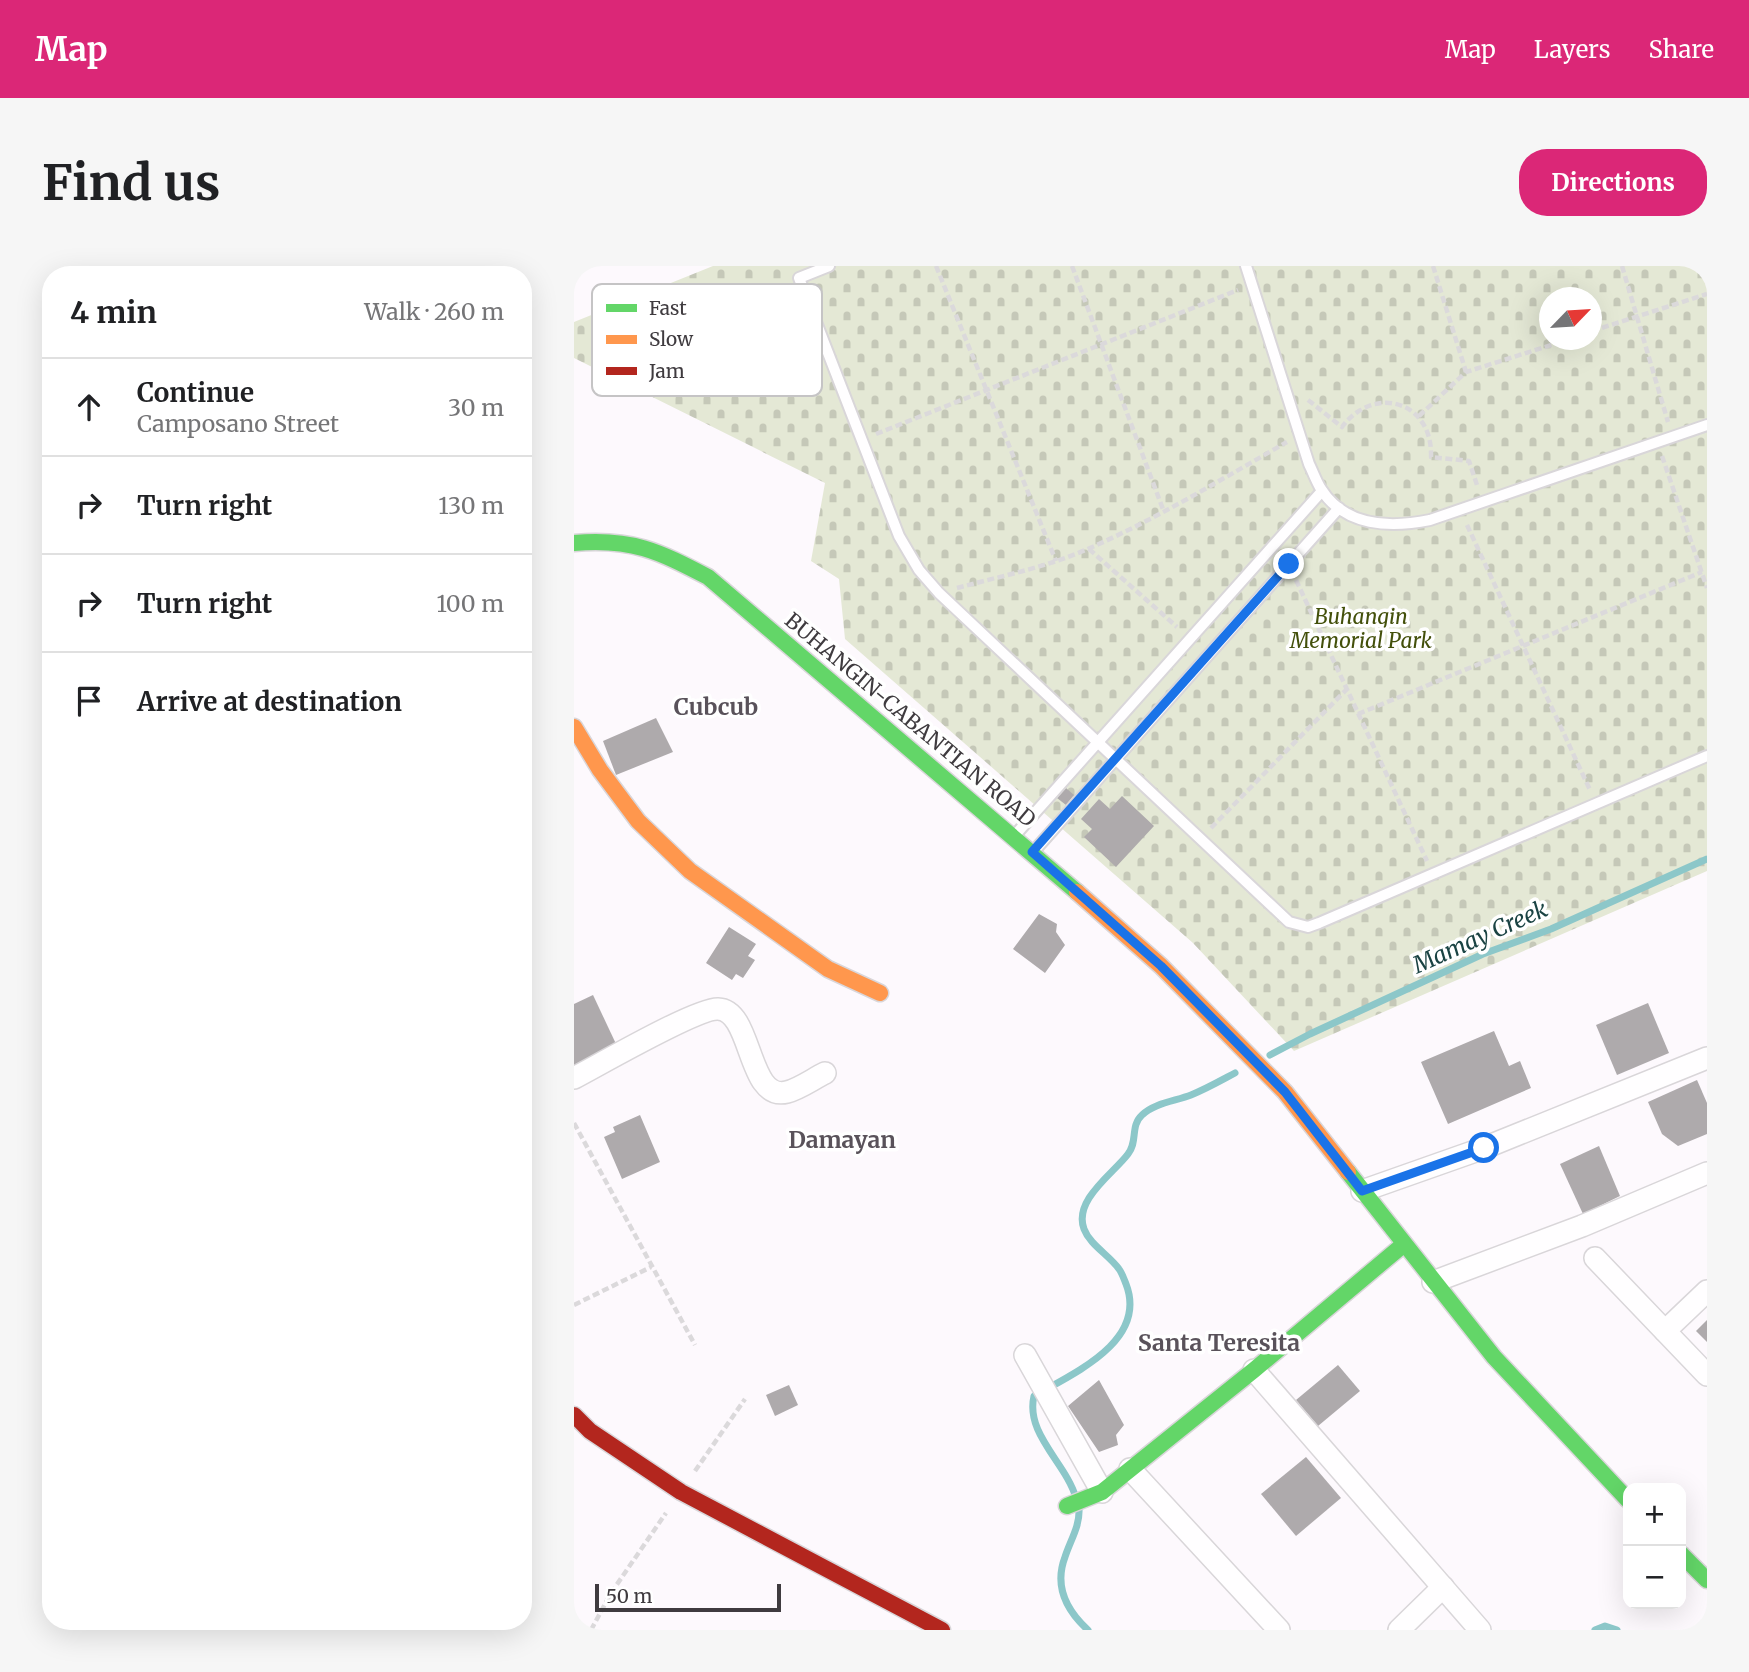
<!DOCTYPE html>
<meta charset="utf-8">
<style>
:root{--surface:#fff;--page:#f6f6f6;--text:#202124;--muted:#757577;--line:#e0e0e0;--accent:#db2777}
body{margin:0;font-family:Merriweather,serif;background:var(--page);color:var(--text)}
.controls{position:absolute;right:21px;bottom:21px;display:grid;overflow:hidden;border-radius:14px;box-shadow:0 7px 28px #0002}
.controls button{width:63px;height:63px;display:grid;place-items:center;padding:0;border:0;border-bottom:2px solid var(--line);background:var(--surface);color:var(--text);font:35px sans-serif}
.compass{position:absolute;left:965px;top:21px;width:63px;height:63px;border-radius:50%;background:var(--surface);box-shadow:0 7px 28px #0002;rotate:65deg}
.scale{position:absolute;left:21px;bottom:18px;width:186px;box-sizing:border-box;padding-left:7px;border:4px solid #3f3b3f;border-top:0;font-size:19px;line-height:24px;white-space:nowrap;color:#3f3b3f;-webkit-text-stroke:5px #fff;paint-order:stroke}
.stop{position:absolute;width:21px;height:21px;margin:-16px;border:5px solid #1a73e8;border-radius:50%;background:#fff}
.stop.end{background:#1a73e8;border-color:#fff;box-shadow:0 2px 7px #0008}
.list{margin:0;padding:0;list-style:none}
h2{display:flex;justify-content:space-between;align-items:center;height:91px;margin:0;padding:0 28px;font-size:30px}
h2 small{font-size:23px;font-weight:400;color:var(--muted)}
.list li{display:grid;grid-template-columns:46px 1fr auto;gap:21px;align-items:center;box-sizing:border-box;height:98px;padding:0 28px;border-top:2px solid var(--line)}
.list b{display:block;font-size:26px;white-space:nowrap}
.list p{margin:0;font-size:23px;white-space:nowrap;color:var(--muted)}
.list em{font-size:23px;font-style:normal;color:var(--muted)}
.icon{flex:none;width:38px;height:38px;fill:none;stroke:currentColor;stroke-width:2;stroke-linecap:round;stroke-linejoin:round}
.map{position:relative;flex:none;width:1133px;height:1364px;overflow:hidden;border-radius:28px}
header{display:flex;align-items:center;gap:42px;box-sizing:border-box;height:98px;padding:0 35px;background:var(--accent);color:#fff}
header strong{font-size:33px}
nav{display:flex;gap:38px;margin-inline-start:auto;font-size:24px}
.intro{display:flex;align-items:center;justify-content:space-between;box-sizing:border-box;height:168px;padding:0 42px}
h1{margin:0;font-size:49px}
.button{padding:18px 32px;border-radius:28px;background:var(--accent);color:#fff;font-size:24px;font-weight:700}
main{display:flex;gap:42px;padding:0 42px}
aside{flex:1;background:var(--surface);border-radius:28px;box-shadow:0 7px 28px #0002}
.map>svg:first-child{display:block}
.cemetery{fill:url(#cemetery-stones);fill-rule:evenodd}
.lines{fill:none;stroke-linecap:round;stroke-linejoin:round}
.stream{stroke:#8cc7c9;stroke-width:7}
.building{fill:#aeaaac}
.lane-casing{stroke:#d9d6d9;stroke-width:14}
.street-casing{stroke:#d9d6d9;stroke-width:24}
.fast-casing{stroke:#d9d6d9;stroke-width:19}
.slow-casing{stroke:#d9d6d9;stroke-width:19}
.jam-casing{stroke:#d9d6d9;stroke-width:19}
.path{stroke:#dbd9db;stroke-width:4.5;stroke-dasharray:7 3.5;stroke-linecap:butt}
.lane{stroke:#fffeff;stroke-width:10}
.street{stroke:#fffeff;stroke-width:21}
.fast{stroke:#63d668;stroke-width:16}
.slow{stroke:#ff974d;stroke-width:16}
.jam{stroke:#b3261e;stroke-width:16}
.route{stroke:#1a73e8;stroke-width:9}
.labels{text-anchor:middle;stroke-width:7;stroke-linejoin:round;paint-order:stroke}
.park-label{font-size:21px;font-style:italic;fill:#43500b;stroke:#fff}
.street-label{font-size:21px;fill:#3f3b3f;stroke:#fff}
.neighbourhood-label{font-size:23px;font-weight:bold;fill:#59525a;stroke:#fff}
.water-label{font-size:23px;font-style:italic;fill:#1a4343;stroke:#fff}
.key{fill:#fff;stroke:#c5c4c5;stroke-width:2}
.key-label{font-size:19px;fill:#3f3b3f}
</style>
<header>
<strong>Map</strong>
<nav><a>Map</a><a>Layers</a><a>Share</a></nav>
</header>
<div class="intro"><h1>Find us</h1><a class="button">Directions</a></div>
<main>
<aside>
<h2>4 min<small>Walk · 260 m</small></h2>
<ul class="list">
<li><svg class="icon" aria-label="ahead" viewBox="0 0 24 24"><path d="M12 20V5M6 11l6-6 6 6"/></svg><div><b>Continue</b><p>Camposano Street</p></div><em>30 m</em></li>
<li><svg class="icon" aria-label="right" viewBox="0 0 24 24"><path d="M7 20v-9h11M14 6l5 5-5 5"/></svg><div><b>Turn right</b></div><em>130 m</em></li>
<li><svg class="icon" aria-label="right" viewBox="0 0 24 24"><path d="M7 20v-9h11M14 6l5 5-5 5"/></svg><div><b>Turn right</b></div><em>100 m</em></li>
<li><svg class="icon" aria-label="arrive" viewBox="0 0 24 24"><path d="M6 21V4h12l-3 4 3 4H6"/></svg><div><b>Arrive at destination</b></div></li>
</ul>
</aside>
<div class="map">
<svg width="1133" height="1364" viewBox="0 0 1133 1364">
<defs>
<pattern id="cemetery-stones" width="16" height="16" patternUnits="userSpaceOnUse" patternTransform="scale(1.75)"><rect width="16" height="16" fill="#e4e8d5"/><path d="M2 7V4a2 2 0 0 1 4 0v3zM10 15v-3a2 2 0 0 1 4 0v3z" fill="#c5c8b8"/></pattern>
</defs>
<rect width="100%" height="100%" fill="#fdf9fd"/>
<path class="cemetery" d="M139,0H1133V605L720,785L619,677L271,373L265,313L237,295L251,217L0,92V56ZM976,32H1018V74H976Z"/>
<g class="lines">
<g class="stream">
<path d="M696,789L736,768L909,688L977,663L1133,593"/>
<path d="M502,1232C492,1197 451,1168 460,1130C500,1107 574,1075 552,1018C550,1013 548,1007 545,1003C535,989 516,979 510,963C499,934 540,907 554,888C564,876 556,860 568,849C580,837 602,835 617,829C632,823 646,815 661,807"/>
<path d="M505,1243C506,1260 496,1275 491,1291C480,1320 492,1344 514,1364"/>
<path d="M1021,1364L1031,1360L1043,1364"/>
<path d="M1128,1364L1133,1360"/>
</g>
</g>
<g class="building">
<path d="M82,452L99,486L42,509L29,475Z"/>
<path d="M492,522L500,529L492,539L483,532Z"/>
<path d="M548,530L580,560L542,601L510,571L518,563L507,553L525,533L536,543Z"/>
<path d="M465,648L483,658L482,666L491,679L471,707L439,683Z"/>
<path d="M155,661L182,678L174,690L181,694L169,712L162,708L158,714L132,697Z"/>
<path d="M19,729L43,780L0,800V738Z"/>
<path d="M1074,737L1095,787L1043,809L1022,759Z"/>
<path d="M920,765L935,800L946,795L957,822L874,858L847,796Z"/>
<path d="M1123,814L1133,837V868L1104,880L1088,868L1074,836Z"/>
<path d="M66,849L86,896L48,913L30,871L41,866L39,861Z"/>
<path d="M1025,880L1046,930L1009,948L986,898Z"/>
<path d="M1133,1054V1076L1122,1065Z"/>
<path d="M764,1099L786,1125L744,1160L722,1134Z"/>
<path d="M525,1114L550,1159L542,1169L544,1179L525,1186L494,1140Z"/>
<path d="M215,1119L224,1139L201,1150L192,1129Z"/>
<path d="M732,1191L767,1232L722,1270L687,1228Z"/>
</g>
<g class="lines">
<g class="lane-casing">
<g id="lane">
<path d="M255,0L225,12L325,270L345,304L365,327L715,656L734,661L745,657L1133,490"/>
<path d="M672,0L735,198C739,206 742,215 747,223C771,261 817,262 856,254L1133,159"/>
<path d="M442,568L748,225"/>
<path d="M460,585L765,242"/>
</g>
</g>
<g class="street-casing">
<g id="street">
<path d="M0,812C25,799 123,742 144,743C179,744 173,836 213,826C225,823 239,813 251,807"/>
<path d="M788,925L910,882L1133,792"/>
<path d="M1021,992L1133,1109"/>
<path d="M859,1016L1008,960L1133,907"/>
<path d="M1091,1065L1133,1025"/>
<path d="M451,1089L528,1226"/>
<path d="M680,1104L906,1364"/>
<path d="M556,1203L705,1364"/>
<path d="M825,1364L869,1321"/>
</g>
</g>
<g class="fast-casing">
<g id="fast">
<path d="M0,277C58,272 84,285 134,311L503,626"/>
<path d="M774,906L920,1091L1054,1234"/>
<path d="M493,1240L528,1226L680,1104L829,979"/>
<path d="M1107,1288L1133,1314"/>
</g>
</g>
<g class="slow-casing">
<g id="slow">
<path d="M0,461L26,504L64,555L116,605L254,703L306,727"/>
<path d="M503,626L587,700L711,826L774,906"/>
</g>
</g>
<g class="jam-casing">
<path id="jam" d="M0,1149L16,1165L107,1226L368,1364"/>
</g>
<g class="path">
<path d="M362,0L482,295"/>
<path d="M498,0L590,246"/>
<path d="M859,0L892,106"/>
<path d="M1048,0L1094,156"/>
<path d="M1018,65L1133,28"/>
<path d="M734,134L768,161C800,118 859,135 857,191L895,195L904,222"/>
<path d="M845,150L892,106L993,74"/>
<path d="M302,168L664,24"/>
<path d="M1088,190L1133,322"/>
<path d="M893,259L1016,524"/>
<path d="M515,283L603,361"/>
<path d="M722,314L853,595"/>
<path d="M383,322C427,310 474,301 516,282C584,252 648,213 713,176"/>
<path d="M784,448L1128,306"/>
<path d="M637,562L773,423"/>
<path d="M0,857L121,1079"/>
<path d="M0,1039L77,1001"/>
<path d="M121,1205L171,1133"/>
<path d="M17,1364L37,1327L92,1247"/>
</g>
<use href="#lane" class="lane"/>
<use href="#street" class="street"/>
<use href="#fast" class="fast"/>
<use href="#slow" class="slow"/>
<use href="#jam" class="jam"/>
</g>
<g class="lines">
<path class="route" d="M715,298L458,586L587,700L711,826L788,925L910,882"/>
</g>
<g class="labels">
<g class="park-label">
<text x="787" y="358">Buhangin<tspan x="787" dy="24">Memorial Park</tspan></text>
</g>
<g class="street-label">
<text transform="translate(336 454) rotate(40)" y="7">BUHANGIN-CABANTIAN ROAD</text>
</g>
<g class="neighbourhood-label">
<text x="142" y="449">Cubcub</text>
<text x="268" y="882">Damayan</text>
<text x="645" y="1085">Santa Teresita</text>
</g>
<g class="water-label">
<text transform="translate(906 671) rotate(-24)" y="8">Mamay Creek</text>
</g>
</g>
<rect x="18" y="18" width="230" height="112" rx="10" class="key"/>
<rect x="32" y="38" width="31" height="8" fill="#63d668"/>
<rect x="32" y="69" width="31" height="9" fill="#ff974d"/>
<rect x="32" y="101" width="31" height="8" fill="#b3261e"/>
<g class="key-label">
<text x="75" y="49">Fast</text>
<text x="75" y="80">Slow</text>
<text x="75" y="112">Jam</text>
</g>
</svg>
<div class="controls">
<button>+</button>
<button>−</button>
</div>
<svg class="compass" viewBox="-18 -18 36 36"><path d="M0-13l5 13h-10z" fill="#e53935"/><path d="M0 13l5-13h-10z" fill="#757577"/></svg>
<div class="scale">50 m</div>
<div class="stop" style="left:910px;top:882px"></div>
<div class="stop end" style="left:715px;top:298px"></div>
</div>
</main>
